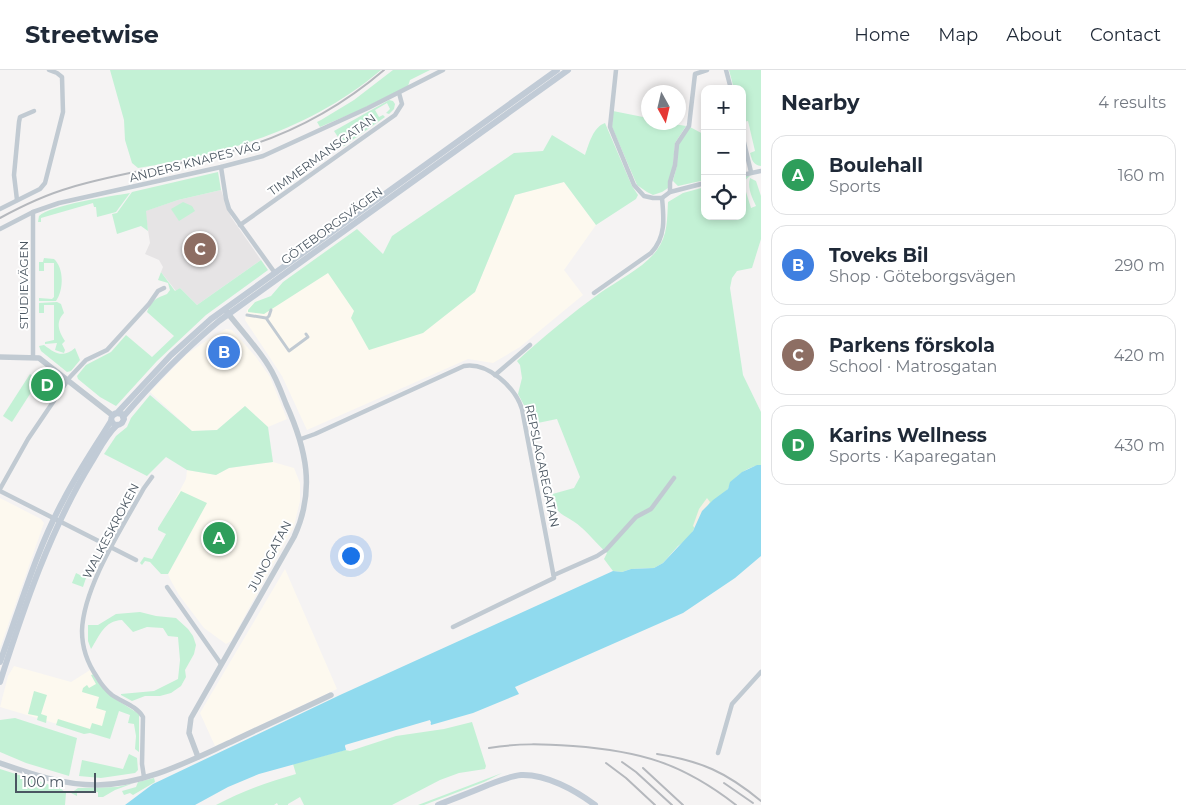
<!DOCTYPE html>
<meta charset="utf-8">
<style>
:root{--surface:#fff;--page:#f6f6f7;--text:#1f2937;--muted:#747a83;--line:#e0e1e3;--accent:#0b8043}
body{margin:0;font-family:Montserrat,sans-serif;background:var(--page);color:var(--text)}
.controls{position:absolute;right:15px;top:15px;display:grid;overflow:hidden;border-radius:10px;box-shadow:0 2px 8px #0003}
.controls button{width:45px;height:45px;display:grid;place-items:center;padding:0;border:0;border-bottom:1px solid var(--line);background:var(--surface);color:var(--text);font:25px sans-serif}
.compass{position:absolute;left:641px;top:15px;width:45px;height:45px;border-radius:50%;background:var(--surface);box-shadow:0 2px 8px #0003;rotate:172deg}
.scale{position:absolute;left:15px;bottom:12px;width:81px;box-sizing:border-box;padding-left:5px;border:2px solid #4a5661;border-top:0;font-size:14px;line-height:18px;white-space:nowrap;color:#4a5661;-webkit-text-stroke:4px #fff;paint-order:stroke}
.you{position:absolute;left:350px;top:485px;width:18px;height:18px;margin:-12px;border:4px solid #fff;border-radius:50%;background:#1a73e8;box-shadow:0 0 0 8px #1a73e833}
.badge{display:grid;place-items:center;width:32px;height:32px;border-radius:50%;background:var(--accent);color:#fff;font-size:16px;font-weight:700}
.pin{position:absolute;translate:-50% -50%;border:2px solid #fff;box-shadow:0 1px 5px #0006}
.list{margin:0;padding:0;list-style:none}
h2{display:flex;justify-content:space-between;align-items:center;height:65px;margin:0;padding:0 20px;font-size:21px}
h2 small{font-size:16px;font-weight:400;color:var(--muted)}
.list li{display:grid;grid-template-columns:32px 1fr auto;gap:15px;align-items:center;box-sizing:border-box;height:80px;margin:0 10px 10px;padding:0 10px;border:1px solid var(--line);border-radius:15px}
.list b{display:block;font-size:19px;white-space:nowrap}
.list p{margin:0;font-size:16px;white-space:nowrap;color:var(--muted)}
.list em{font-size:16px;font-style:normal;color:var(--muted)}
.icon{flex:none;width:28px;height:28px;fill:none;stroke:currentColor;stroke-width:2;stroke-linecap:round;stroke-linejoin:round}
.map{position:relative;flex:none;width:761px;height:735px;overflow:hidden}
header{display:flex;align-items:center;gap:30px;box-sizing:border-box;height:70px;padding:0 25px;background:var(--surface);border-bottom:1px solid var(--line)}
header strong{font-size:24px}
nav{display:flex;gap:28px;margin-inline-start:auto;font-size:18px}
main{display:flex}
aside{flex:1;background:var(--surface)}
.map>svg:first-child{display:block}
.commercial{fill:#fdf9ef}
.education{fill:#e6e4e5}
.green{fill:#c3f1d5}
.sand{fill:#f5f0e5}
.water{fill:#90daee}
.pier{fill:#f5f3f3}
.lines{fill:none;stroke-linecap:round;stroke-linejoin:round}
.pedestrian{stroke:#c1cad2;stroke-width:3}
.minor{stroke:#c1cad2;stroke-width:4.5}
.tertiary{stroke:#c1cad2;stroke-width:5.5}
.secondary{stroke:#c1cbd6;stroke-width:6}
.rail{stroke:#b5b8bd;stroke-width:2}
.labels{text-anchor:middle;stroke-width:4;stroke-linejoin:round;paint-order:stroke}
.street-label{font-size:12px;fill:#4a5661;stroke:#fff}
</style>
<header>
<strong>Streetwise</strong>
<nav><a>Home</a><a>Map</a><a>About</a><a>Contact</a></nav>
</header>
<main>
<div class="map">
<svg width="761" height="735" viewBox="0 0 761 735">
<rect width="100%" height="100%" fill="#f5f3f3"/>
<g class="commercial">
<path d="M564,112L596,155L564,200L583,225L520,277L493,293L468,289L307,360L282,306L245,250L247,240L251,235L256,231L267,229L273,225L325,184L475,222L515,125Z"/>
<path d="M226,259L232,260L256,287L270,307L287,349L268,357L245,336L217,360L192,361L150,322L187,284L213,266Z"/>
<path d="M273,392L294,398L300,413V431L294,456L231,571L226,574L204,558L179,525L170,509L168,504L186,472L160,457L186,409L187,400L216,405L229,398Z"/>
<path d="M0,428L41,449L44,453L0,578Z"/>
<path d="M285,499L337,619L215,676L200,643Z"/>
<path d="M14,596L71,612L90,600L111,629L103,665L81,661L0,637L8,606Z"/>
</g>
<path class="education" d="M221,120L231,147L261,190L197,235L180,218L176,221L161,202L163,197L159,190L145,184L150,173L145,141L178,130Z"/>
<g class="green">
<path d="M110,0H381C310,60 228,83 138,98L132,93L125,70L124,50Z"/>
<path d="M393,0H430L410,10L408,16L360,40L320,57L317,52L321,50L354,30Z"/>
<path d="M729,0H761V96C753,95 752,90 750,83L755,81L748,51L743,52L742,51V19H734Z"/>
<path d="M389,30L393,31L395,34L394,39L389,44L386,43L390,39L387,33L375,40L379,47L383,45L385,47L344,76L334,61Z"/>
<path d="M613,41L648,48V52L668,53L686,56L675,73L673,95L668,118L662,122L653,125L647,122L637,115L612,57Z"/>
<path d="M605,53L632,116L638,125L636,129L596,155L564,112L515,125L475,222L423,263L369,280L351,248L354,241L328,203L264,244L248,242V240L255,232L271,226L283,212L357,159L383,184L392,166L514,83L543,81L552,65L585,85C589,74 593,57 605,53Z"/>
<path d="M690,57L705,65V110L678,116L673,111L677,95L678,75Z"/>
<path d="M218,102L221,120L178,130L146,141L148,161L141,156L117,164L112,144L117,143L132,122Z"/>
<path d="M751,105L743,112L751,138L756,136C752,127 747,118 750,108L756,111L761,126V169L752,198L737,201L732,208L730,218L743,305L761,342V395C749,396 732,407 728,419L697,451L693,461L688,469L678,476L663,493L654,498L631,499L622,502L613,501L604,489L607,483C598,475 590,465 582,458C566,443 558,449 549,425L574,418L580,407L557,349L528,355L525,337L518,324L522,308L520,295L517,291C543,267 571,244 600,223C617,211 645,197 657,180C668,165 667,149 668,132L683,123L705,117V146H742V107Z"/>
<path d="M130,123L116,142L97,147L96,137H94L93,133L41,148V152H38L39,146C50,135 112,126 130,123Z"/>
<path d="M183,132L192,136L195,141L179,151L171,139Z"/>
<path d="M44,188L54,189C64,198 64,220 56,231H39V228L52,229L54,227V193H44V201H39V192H43Z"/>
<path d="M261,190L268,200L206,245L157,291L116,336L100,327L78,309L77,306L86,295L111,282L126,265L152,287L174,266L147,242C151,230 157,228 167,224L170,220L168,213L158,210L161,202L175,221L180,218L197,235Z"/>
<path d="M57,232L61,234L64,243C55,252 59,262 65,271L62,274L65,280L64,283L55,280L57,273L45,274V272L54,270V235H44V243H39V233Z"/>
<path d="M44,275C56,284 63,288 75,278L80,290L71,301L67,302L41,281L39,276Z"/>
<path d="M30,304L39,310L12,352L3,346Z"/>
<path d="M150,325L192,361L217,360L245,336L268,357L273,392L229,398L216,405L187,400L166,387L147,406L104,384L116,366L127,357L131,348Z"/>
<path d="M181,421L207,433L168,504H161L150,492L145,491L142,495L140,493L144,487L152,489L166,464L158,460V458Z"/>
<path d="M76,503L86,508L83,517L72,513Z"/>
<path d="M140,542L156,546L176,548L188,559L193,566L196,575L194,584L185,600L186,607L181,616L171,623L160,626H145L132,631L121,625V624L154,621L178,609L180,590L178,567L168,566L163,558L147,557L133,562L122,550C104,551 100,565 91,579L88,571V555H98L116,544Z"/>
<path d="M94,604L117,630L139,644V682L135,679L136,666L134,654L128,653L130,645L119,641L110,669L90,663L84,664L56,655L58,649L90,659L92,653L102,656L106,641L96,638L99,627L82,622L83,618L87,615L89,618L96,614L91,605Z"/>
<path d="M34,621L47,625L41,644L47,646L46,653L37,650L38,646L28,644Z"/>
<path d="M15,648L77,668L69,706L26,693L0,682V650Z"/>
<path d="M472,652L486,696L485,699L459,703L440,710L392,735H304L300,727L288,734V735H278L277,733L274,735H216C242,721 268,712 296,704L293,694L345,680L350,681L396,666L444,659Z"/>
<path d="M129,684L137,688L138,700L135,703L101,708L79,706L82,690L123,699Z"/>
<path d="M0,699L60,718L66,723L65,735H0Z"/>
<path d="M502,703L484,712L424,735H418Z"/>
<path d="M154,708L155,712L133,725L130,723L124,725L122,721L136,717L138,712Z"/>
<path d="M134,713L115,720L103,727H98V722H77V726L71,723L78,718L117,717Z"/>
</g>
<path class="sand" d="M707,428L710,432L695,458L693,456L699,439Z"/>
<path class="water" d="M757,395H761V486L735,508L683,543L515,617L519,624L473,643L431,655L430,651L345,676L346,680L259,704L228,717L195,735H125L153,714L340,625L613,501L622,502L631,499L654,498L663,493L693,461L702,441L713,430L728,419L730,412L742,402Z"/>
<path class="pier" d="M430,650L431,653L346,678L345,675Z"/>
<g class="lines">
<g class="pedestrian">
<path d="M247,245L266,248L289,281L308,267L306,264"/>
<path d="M267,248L269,246L271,240"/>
</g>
<g class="minor">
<path d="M616,0L610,57L634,115L644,126L653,128H662L670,122L705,113"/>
<path d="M726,0L731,19"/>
<path d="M742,64L751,102"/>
<path d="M221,97L226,129L229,139L275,203"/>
<path d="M742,105L761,101"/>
<path d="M670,122V112L675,95L677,74L689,56L695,4L707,0"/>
<path d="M17,130L14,105L19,52L20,47L34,41"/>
<path d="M0,139L40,119L45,113L63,42L62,7L57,3L49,0"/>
<path d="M33,142V287"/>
<path d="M240,155L395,45L402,34L399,23"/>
<path d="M0,159L33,142L59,133L221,97L263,86L368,38L443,0"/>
<path d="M594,223L651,183C666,167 664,148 662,128"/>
<path d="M495,305L530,275"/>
<path d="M301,369L315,364L464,296C488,292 515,317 522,339L554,508L453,557"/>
<path d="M0,419L28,369L70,307L86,290L107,280L149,234L158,221L164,218"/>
<path d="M0,421L136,490"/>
<path d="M554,505L597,486L606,480L636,447L651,439L674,408"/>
<path d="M167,517L221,594"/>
<path d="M718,683L732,634L761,602"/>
<path d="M144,707L142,694L143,647C137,636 122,632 112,625C106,620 101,614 97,607C88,594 82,577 82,561C83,517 123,456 144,418L152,407"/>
</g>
<g class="tertiary">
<path d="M0,287L39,288L112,345"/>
<path d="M198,687L189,663L191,648L294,467C316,420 306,378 286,334C281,321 276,307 268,295C256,276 240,259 226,241"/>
<path d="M0,693C31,704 63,715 97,715C144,715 189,691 231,672C264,656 298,641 331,625"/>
</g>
<g class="secondary">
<path d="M117,343L122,344L124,349L122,353C113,360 106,346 117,343L171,285L211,249L557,0"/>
<path d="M123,347C153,312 184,280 219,251L568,0"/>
<path d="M0,592C20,538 36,480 64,429C78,402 95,377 111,351"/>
<path d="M0,612C24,537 50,460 91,393C99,380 106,365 117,355"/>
<path d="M438,735C455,728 472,722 488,715C499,711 510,706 521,705C546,704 575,720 595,735"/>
</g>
<g class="rail">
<path d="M0,148C22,136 45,125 69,118C125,101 183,95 239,79C293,63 342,36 384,0"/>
<path d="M489,678C521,673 542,674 573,676C640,681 682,693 736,735"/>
<path d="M657,684C701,691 726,702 761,731"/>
<path d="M622,692L636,702L672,735"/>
<path d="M606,693L626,708L655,735"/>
<path d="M643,698L683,735"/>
<path d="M724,713L753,733"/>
</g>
</g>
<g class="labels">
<g class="street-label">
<text transform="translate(322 85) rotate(-36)" y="4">TIMMERMANSGATAN</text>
<text transform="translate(195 92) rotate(-14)" y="4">ANDERS KNAPES VÄG</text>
<text transform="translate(332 156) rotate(-36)" y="4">GÖTEBORGSVÄGEN</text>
<text transform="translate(24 215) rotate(-90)" y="4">STUDIEVÄGEN</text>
<text transform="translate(542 396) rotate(78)" y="4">REPSLAGAREGATAN</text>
<text transform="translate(111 461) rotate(-62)" y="4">WALKESKROKEN</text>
<text transform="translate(270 486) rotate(-62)" y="4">JUNOGATAN</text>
</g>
</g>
</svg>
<div class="controls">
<button>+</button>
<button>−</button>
<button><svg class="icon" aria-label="locate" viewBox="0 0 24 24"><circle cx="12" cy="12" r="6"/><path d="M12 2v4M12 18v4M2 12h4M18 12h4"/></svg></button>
</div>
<svg class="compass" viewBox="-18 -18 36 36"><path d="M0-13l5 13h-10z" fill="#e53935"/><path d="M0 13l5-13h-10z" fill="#747a83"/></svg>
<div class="scale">100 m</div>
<div class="you"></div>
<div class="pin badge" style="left:219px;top:468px;background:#2e9e5b">A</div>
<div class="pin badge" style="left:224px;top:282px;background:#3f7fe0">B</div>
<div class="pin badge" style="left:200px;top:179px;background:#8d6e63">C</div>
<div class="pin badge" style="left:47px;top:315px;background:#2e9e5b">D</div>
</div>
<aside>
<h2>Nearby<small>4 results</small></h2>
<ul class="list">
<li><span class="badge" style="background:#2e9e5b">A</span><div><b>Boulehall</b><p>Sports</p></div><em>160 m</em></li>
<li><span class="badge" style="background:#3f7fe0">B</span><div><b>Toveks Bil</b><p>Shop · Göteborgsvägen</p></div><em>290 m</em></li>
<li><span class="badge" style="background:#8d6e63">C</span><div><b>Parkens förskola</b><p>School · Matrosgatan</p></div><em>420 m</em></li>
<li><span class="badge" style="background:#2e9e5b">D</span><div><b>Karins Wellness</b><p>Sports · Kaparegatan</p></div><em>430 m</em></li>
</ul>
</aside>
</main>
